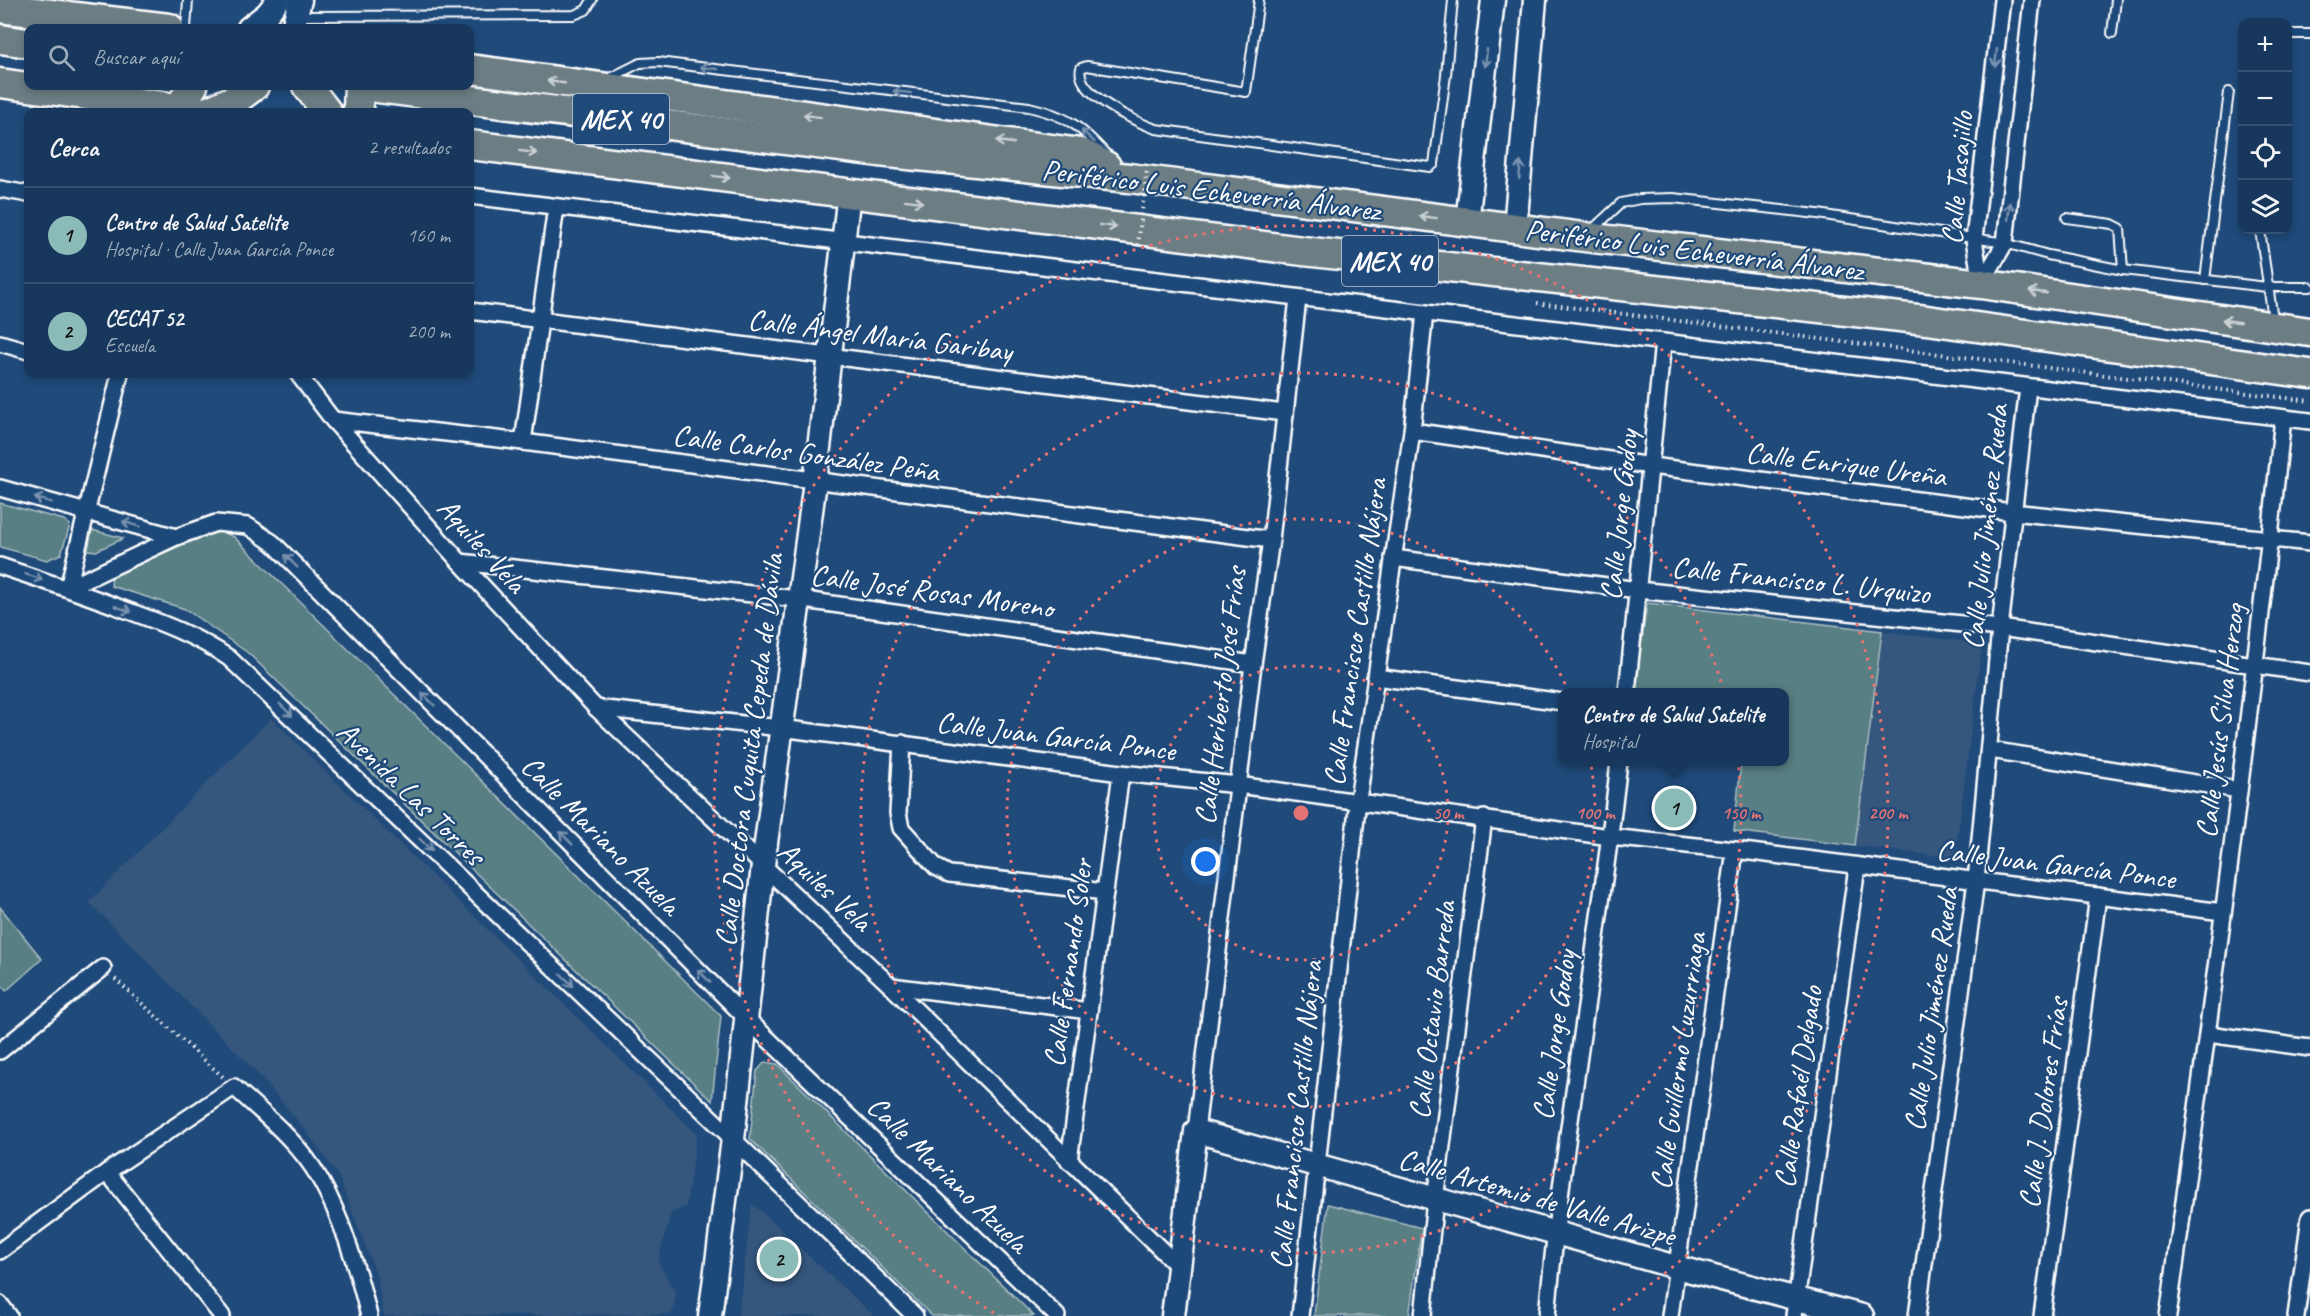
<!DOCTYPE html>
<html lang="es">
<meta charset="utf-8">
<style>
:root{--surface:#17385c;--page:#203f62;--text:#f1f3f6;--muted:#9eacbb;--line:#365272;--accent:#8bbbb9}
body{margin:0;font-family:Caveat,sans-serif;background:var(--page);color:var(--text)}
.controls{position:absolute;right:18px;top:18px;display:grid;overflow:hidden;border-radius:12px;box-shadow:0 3px 9px #0003}
.controls button{width:54px;height:54px;display:grid;place-items:center;padding:0;border:0;border-bottom:2px solid var(--line);background:var(--surface);color:var(--text);font:30px sans-serif}
.you{position:absolute;left:1206px;top:862px;width:21px;height:21px;margin:-15px;border:4px solid #fff;border-radius:50%;background:#1a73e8;box-shadow:0 0 0 9px #1a73e833}
.badge{display:grid;place-items:center;width:39px;height:39px;border-radius:50%;background:var(--accent);color:#111;font-size:20px;font-weight:700}
.pin{position:absolute;translate:-50% -50%;border:3px solid #fff;box-shadow:0 2px 6px #0006}
.popup{position:absolute;left:1558px;top:688px;width:231px;height:78px;box-sizing:border-box;display:grid;place-content:center;border-radius:12px;background:var(--surface);filter:drop-shadow(0 2px 4px #0005);font-size:20px;white-space:nowrap;color:var(--muted)}
.popup b{font-size:22px;color:var(--text)}
.popup::after{content:'';position:absolute;left:50%;top:100%;margin-left:-12px;border:12px solid transparent;border-top-color:var(--surface)}
.list{margin:0;padding:0;list-style:none}
h2{display:flex;justify-content:space-between;align-items:center;height:78px;margin:0;padding:0 24px;font-size:26px}
h2 small{font-size:20px;font-weight:400;color:var(--muted)}
.list li{display:grid;grid-template-columns:39px 1fr auto;gap:18px;align-items:center;box-sizing:border-box;height:96px;padding:0 24px;border-top:2px solid var(--line)}
.list b{display:block;font-size:22px;white-space:nowrap}
.list p{margin:0;font-size:20px;white-space:nowrap;color:var(--muted)}
.list em{font-size:20px;font-style:normal;color:var(--muted)}
.icon{flex:none;width:33px;height:33px;fill:none;stroke:currentColor;stroke-width:2;stroke-linecap:round;stroke-linejoin:round}
.map{position:relative;flex:none;width:2310px;height:1316px;overflow:hidden}
.search{position:absolute;background:var(--surface);box-shadow:0 3px 9px #0003;left:24px;top:24px;width:450px;height:66px;display:flex;align-items:center;gap:15px;box-sizing:border-box;padding:0 21px;border-radius:12px;color:var(--muted);font-size:22px}
.panel{position:absolute;background:var(--surface);box-shadow:0 3px 9px #0003;left:24px;top:108px;width:450px;height:270px;border-radius:12px}
.map>svg:first-child{display:block}
.built{fill:#34577d}
.green{fill:#597f84;stroke:#acbfc2;stroke-width:1.5}
.lines{fill:none;stroke-linecap:round;stroke-linejoin:round}
.lane-casing{stroke:#fff;stroke-width:12}
.street-casing{stroke:#fff;stroke-width:20}
.secondary-casing{stroke:#fff;stroke-width:27}
.highway-casing{stroke:#fff;stroke-width:33}
.path{stroke:#fff;stroke-width:4;stroke-dasharray:1.5 4.5;stroke-linecap:butt}
.lane{stroke:#1f4a7a;stroke-width:8}
.street{stroke:#1f4a7a;stroke-width:15}
.secondary{stroke:#1f4a7a;stroke-width:22}
.highway{stroke:#6c7e84;stroke-width:28}
.path-bridge{stroke:#fff;stroke-width:4;stroke-dasharray:1.5 4.5;stroke-linecap:butt}
.oneway{stroke:#7992af}
.oneway2{stroke:#ccd2d4}
.ring{fill:none;stroke:#e47373;stroke-width:3;stroke-dasharray:3 6}
.labels{text-anchor:middle;stroke-width:4.5;stroke-linejoin:round;paint-order:stroke}
.shield{fill:#1f4a7a;stroke:#bcc9d7;stroke-width:1.5}
.shield-label{font-size:28px;font-weight:bold;fill:#fff}
.street-label{font-size:30px;fill:#fff;stroke:#1f4a7a}
.centre{fill:#e47373;stroke:#1f4a7a;stroke-width:3}
.ring-label{font-size:18px;text-anchor:middle;font-weight:bold;fill:#e47373;stroke:#1f4a7a;stroke-width:4.5;stroke-linejoin:round;paint-order:stroke}
</style>
<div class="map">
<svg width="2310" height="1316" viewBox="0 0 2310 1316">
<rect width="100%" height="100%" fill="#1f4a7a"/>
<filter id="ink" filterUnits="userSpaceOnUse"><feTurbulence type="fractalNoise" baseFrequency=".0167" numOctaves="2"/><feDisplacementMap in="SourceGraphic" scale="12" xChannelSelector="R" yChannelSelector="G"/><feConvolveMatrix kernelMatrix="1 2 1 2 8 2 1 2 1" color-interpolation-filters="sRGB"/></filter>
<g filter="url(#ink)">
<g class="built">
<path d="M1882,631L1982,644L1955,858L1855,846Z"/>
<path d="M271,718L697,1134L686,1206L671,1213L658,1261L676,1294L672,1314L384,1316L376,1273L338,1175L303,1127L259,1075L89,902Z"/>
<path d="M752,1203L874,1316H738Z"/>
</g>
<g class="green">
<path d="M0,503L64,520L70,525L61,554L47,560L0,547Z"/>
<path d="M92,530L123,538H124L96,551L88,550Z"/>
<path d="M217,530L234,537L721,1016L712,1101L248,653L185,609L111,586L112,575Z"/>
<path d="M1647,603L1882,631L1855,846L1734,831L1741,762H1785V692H1635Z"/>
<path d="M0,907L42,959L6,991L0,983Z"/>
<path d="M765,1062L777,1064L1034,1316H932L750,1139L757,1071Z"/>
<path d="M1328,1204L1422,1228L1409,1316H1314Z"/>
</g>
<g class="lines">
<g class="lane-casing">
<g id="lane">
<path d="M1259,0L1246,92L1087,66L1081,68C1074,93 1137,123 1156,129L1430,167L1434,164L1446,75L1453,0"/>
<path d="M298,16L574,15L586,10L592,0"/>
<path d="M186,28L188,0"/>
<path d="M2112,33L2116,0"/>
<path d="M2288,34H2310"/>
<path d="M608,79L640,63L658,62L1029,107C1067,116 1079,125 1105,153"/>
<path d="M2067,218L2112,224L2120,228L2123,270"/>
<path d="M1592,230L1621,203L1640,199L1673,198L1818,214L2005,243L2048,255L2123,270L2267,287H2310"/>
<path d="M2260,230L2273,319"/>
<path d="M2205,280L2229,92"/>
</g>
</g>
<g class="street-casing">
<g id="street">
<path d="M0,189L28,194"/>
<path d="M470,196L2310,421"/>
<path d="M1981,284L2005,243L2032,0"/>
<path d="M1981,284L1974,239L2002,0"/>
<path d="M470,311L1284,413"/>
<path d="M0,343L28,351"/>
<path d="M298,374L333,420L460,562L596,708L891,986L1180,1268"/>
<path d="M333,420L523,442L1271,540"/>
<path d="M1412,431L1651,466L2012,512L2310,543"/>
<path d="M523,442L556,207"/>
<path d="M0,488L176,537"/>
<path d="M1393,558L1638,590L2000,628L2310,673"/>
<path d="M460,562L797,599L1253,664"/>
<path d="M0,566C42,580 84,594 126,610C162,623 197,636 229,658L733,1139L915,1316"/>
<path d="M68,588L176,537L216,523L248,526L273,543L745,1017L1057,1316"/>
<path d="M68,588L120,374"/>
<path d="M1375,677L1563,702"/>
<path d="M1627,692L1663,342"/>
<path d="M596,708L781,728L1121,773L1238,785L1610,837L1735,850L2223,912"/>
<path d="M902,743L898,813L901,828L936,867L949,874L959,875L1105,892"/>
<path d="M1990,750L2239,790"/>
<path d="M891,986L1089,1011"/>
<path d="M2208,1034L2310,1048"/>
<path d="M0,1051L103,968"/>
<path d="M1196,1131L1253,664L1271,540L1298,298"/>
<path d="M1069,1161L1121,773"/>
<path d="M107,1172L222,1316"/>
<path d="M0,1251L107,1172L234,1087C259,1110 286,1132 306,1158C337,1198 357,1267 369,1316"/>
<path d="M0,1304L9,1316"/>
<path d="M1300,1316L1358,800L1412,431L1425,313"/>
<path d="M1423,1316L1435,1200L1484,818"/>
<path d="M1547,1316C1564,1130 1598,947 1619,762"/>
<path d="M1670,1316L1735,850"/>
<path d="M1794,1316L1857,867"/>
<path d="M1917,1316L1976,881L2000,628L2028,387"/>
<path d="M2042,1316L2098,896"/>
<path d="M2168,1316C2210,1017 2251,718 2283,418"/>
<path d="M2296,1316L2310,1217"/>
</g>
</g>
<g class="secondary-casing">
<g id="secondary">
<path d="M249,28L267,14L278,0"/>
<path d="M293,28L300,0"/>
<path d="M1467,222L1493,0"/>
<path d="M1515,228L1535,0"/>
<path d="M710,1316L733,1139L763,865L815,482L849,193"/>
<path d="M1173,1316L1196,1131L1676,1267L1862,1316"/>
</g>
</g>
<g class="highway-casing">
<g id="highway">
<path d="M0,8L169,28"/>
<path d="M0,39L28,43"/>
<path d="M470,69L1081,153L1106,166"/>
<path d="M0,83L205,112"/>
<path d="M307,86L327,112"/>
<path d="M359,86L358,108L360,112"/>
<path d="M362,86L879,152L1129,178L1584,237L1981,284L2310,332"/>
<path d="M179,108L193,86"/>
<path d="M206,112L238,98L254,86"/>
<path d="M470,145L1303,251L1927,320L2310,374"/>
</g>
</g>
<g class="path">
<path d="M1537,303L2310,401"/>
<path d="M115,979L223,1077"/>
</g>
<use href="#lane" class="lane"/>
<use href="#street" class="street"/>
<use href="#secondary" class="secondary"/>
<use href="#highway" class="highway"/>
<path class="path-bridge" d="M1138,245L1147,168"/>
</g>
<defs><path id="oneway-shaft" d="M-6 0H5M1.5-3L5.5 0L1.5 3" fill="none" stroke-width="1.6" stroke-linecap="round" stroke-linejoin="round" transform="scale(1.5)"/></defs>
<g class="oneway">
<use href="#oneway-shaft" transform="translate(1486 58) rotate(97)"/>
<use href="#oneway-shaft" transform="translate(1996 58) rotate(97)"/>
<use href="#oneway-shaft" transform="translate(709 68) rotate(-173)"/>
<use href="#oneway-shaft" transform="translate(902 92) rotate(-173)"/>
<use href="#oneway-shaft" transform="translate(1088 136) rotate(-137)"/>
<use href="#oneway-shaft" transform="translate(1520 170) rotate(-85)"/>
<use href="#oneway-shaft" transform="translate(2009 211) rotate(-84)"/>
<use href="#oneway-shaft" transform="translate(43 500) rotate(-165)"/>
<use href="#oneway-shaft" transform="translate(131 524) rotate(-164)"/>
<use href="#oneway-shaft" transform="translate(291 561) rotate(-135)"/>
<use href="#oneway-shaft" transform="translate(34 577) rotate(18)"/>
<use href="#oneway-shaft" transform="translate(123 609) rotate(21)"/>
<use href="#oneway-shaft" transform="translate(428 699) rotate(-135)"/>
<use href="#oneway-shaft" transform="translate(286 710) rotate(44)"/>
<use href="#oneway-shaft" transform="translate(566 838) rotate(-135)"/>
<use href="#oneway-shaft" transform="translate(426 845) rotate(44)"/>
<use href="#oneway-shaft" transform="translate(704 976) rotate(-135)"/>
<use href="#oneway-shaft" transform="translate(567 980) rotate(44)"/>
</g>
<g class="oneway2">
<use href="#oneway-shaft" transform="translate(556 82) rotate(-172)"/>
<use href="#oneway-shaft" transform="translate(812 116) rotate(-173)"/>
<use href="#oneway-shaft" transform="translate(1005 142) rotate(-172)"/>
<use href="#oneway-shaft" transform="translate(528 152) rotate(7)"/>
<use href="#oneway-shaft" transform="translate(721 177) rotate(7)"/>
<use href="#oneway-shaft" transform="translate(914 201) rotate(7)"/>
<use href="#oneway-shaft" transform="translate(1428 217) rotate(-173)"/>
<use href="#oneway-shaft" transform="translate(1108 226) rotate(7)"/>
<use href="#oneway-shaft" transform="translate(2038 292) rotate(-172)"/>
<use href="#oneway-shaft" transform="translate(2231 321) rotate(-172)"/>
</g>
</g>
<g class="ring">
<circle cx="1301" cy="813" r="147"/>
<circle cx="1301" cy="813" r="294"/>
<circle cx="1301" cy="813" r="440"/>
<path d="M994 1313A587 587 0 1 1 1608 1313"/>
</g>
<g class="labels">
<g class="shield">
<rect x="573" y="94" width="96" height="50" rx="4.5"/>
<rect x="1342" y="236" width="96" height="50" rx="4.5"/>
</g>
<g class="shield-label">
<text x="621" y="129">MEX 40</text>
<text x="1390" y="271">MEX 40</text>
</g>
<g class="street-label">
<text transform="translate(1957 178) rotate(-85)" y="10">Calle Tasajillo</text>
<text transform="translate(1211 190) rotate(7)" y="10">Periférico Luis Echeverría Álvarez</text>
<text transform="translate(1694 250) rotate(7)" y="10">Periférico Luis Echeverría Álvarez</text>
<text transform="translate(880 335) rotate(7)" y="10">Calle Ángel María Garibay</text>
<text transform="translate(806 453) rotate(8)" y="10">Calle Carlos González Peña</text>
<text transform="translate(1846 464) rotate(7)" y="10">Calle Enrique Ureña</text>
<text transform="translate(1619 515) rotate(-84)" y="10">Calle Jorge Godoy</text>
<text transform="translate(1985 527) rotate(-84)" y="10">Calle Julio Jiménez Rueda</text>
<text transform="translate(482 545) rotate(48)" y="10">Aquiles Vela</text>
<text transform="translate(1801 580) rotate(6)" y="10">Calle Francisco L. Urquizo</text>
<text transform="translate(932 591) rotate(8)" y="10">Calle José Rosas Moreno</text>
<text transform="translate(1355 632) rotate(-82)" y="10">Calle Francisco Castillo Nájera</text>
<text transform="translate(1220 696) rotate(-83)" y="10">Calle Heriberto José Frías</text>
<text transform="translate(2220 721) rotate(-83)" y="10">Calle Jesús Silva Herzog</text>
<text transform="translate(1056 736) rotate(7)" y="10">Calle Juan García Ponce</text>
<text transform="translate(749 750) rotate(-83)" y="10">Calle Doctora Cuquita Cepeda de Dávila</text>
<text transform="translate(411 793) rotate(44)" y="10">Avenida Las Torres</text>
<text transform="translate(601 835) rotate(45)" y="10">Calle Mariano Azuela</text>
<text transform="translate(2056 864) rotate(7)" y="10">Calle Juan García Ponce</text>
<text transform="translate(825 886) rotate(43)" y="10">Aquiles Vela</text>
<text transform="translate(1068 963) rotate(-82)" y="10">Calle Fernando Soler</text>
<text transform="translate(1931 1009) rotate(-82)" y="10">Calle Julio Jiménez Rueda</text>
<text transform="translate(1432 1010) rotate(-83)" y="10">Calle Octavio Barreda</text>
<text transform="translate(1554 1035) rotate(-82)" y="10">Calle Jorge Godoy</text>
<text transform="translate(1678 1061) rotate(-82)" y="10">Calle Guillermo Luzurriaga</text>
<text transform="translate(1798 1087) rotate(-82)" y="10">Calle Rafaél Delgado</text>
<text transform="translate(2043 1103) rotate(-82)" y="10">Calle J. Dolores Frías</text>
<text transform="translate(1296 1115) rotate(-84)" y="10">Calle Francisco Castillo Nájera</text>
<text transform="translate(948 1174) rotate(44)" y="10">Calle Mariano Azuela</text>
<text transform="translate(1537 1197) rotate(16)" y="10">Calle Artemio de Valle Arizpe</text>
</g>
</g>
<circle cx="1301" cy="813" r="9" class="centre"/>
<g class="ring-label">
<text x="1448" y="819">50 m</text>
<text x="1595" y="819">100 m</text>
<text x="1741" y="819">150 m</text>
<text x="1888" y="819">200 m</text>
</g>
</svg>
<div class="controls">
<button>+</button>
<button>−</button>
<button><svg class="icon" aria-label="locate" viewBox="0 0 24 24"><circle cx="12" cy="12" r="6"/><path d="M12 2v4M12 18v4M2 12h4M18 12h4"/></svg></button>
<button><svg class="icon" aria-label="layers" viewBox="0 0 24 24"><path d="M12 4l9 5-9 5-9-5zM3 14l9 5 9-5"/></svg></button>
</div>
<div class="you"></div>
<div class="pin badge" style="left:1674px;top:808px">1</div>
<div class="popup"><b>Centro de Salud Satelite</b>Hospital</div>
<div class="pin badge" style="left:779px;top:1259px">2</div>
<div class="search"><svg class="icon" aria-label="search" viewBox="0 0 24 24"><circle cx="10" cy="10" r="6"/><path d="M15 15l6 6"/></svg>Buscar aquí</div>
<section class="panel">
<h2>Cerca<small>2 resultados</small></h2>
<ul class="list">
<li><span class="badge">1</span><div><b>Centro de Salud Satelite</b><p>Hospital · Calle Juan García Ponce</p></div><em>160 m</em></li>
<li><span class="badge">2</span><div><b>CECAT 52</b><p>Escuela</p></div><em>200 m</em></li>
</ul>
</section>
</div>
